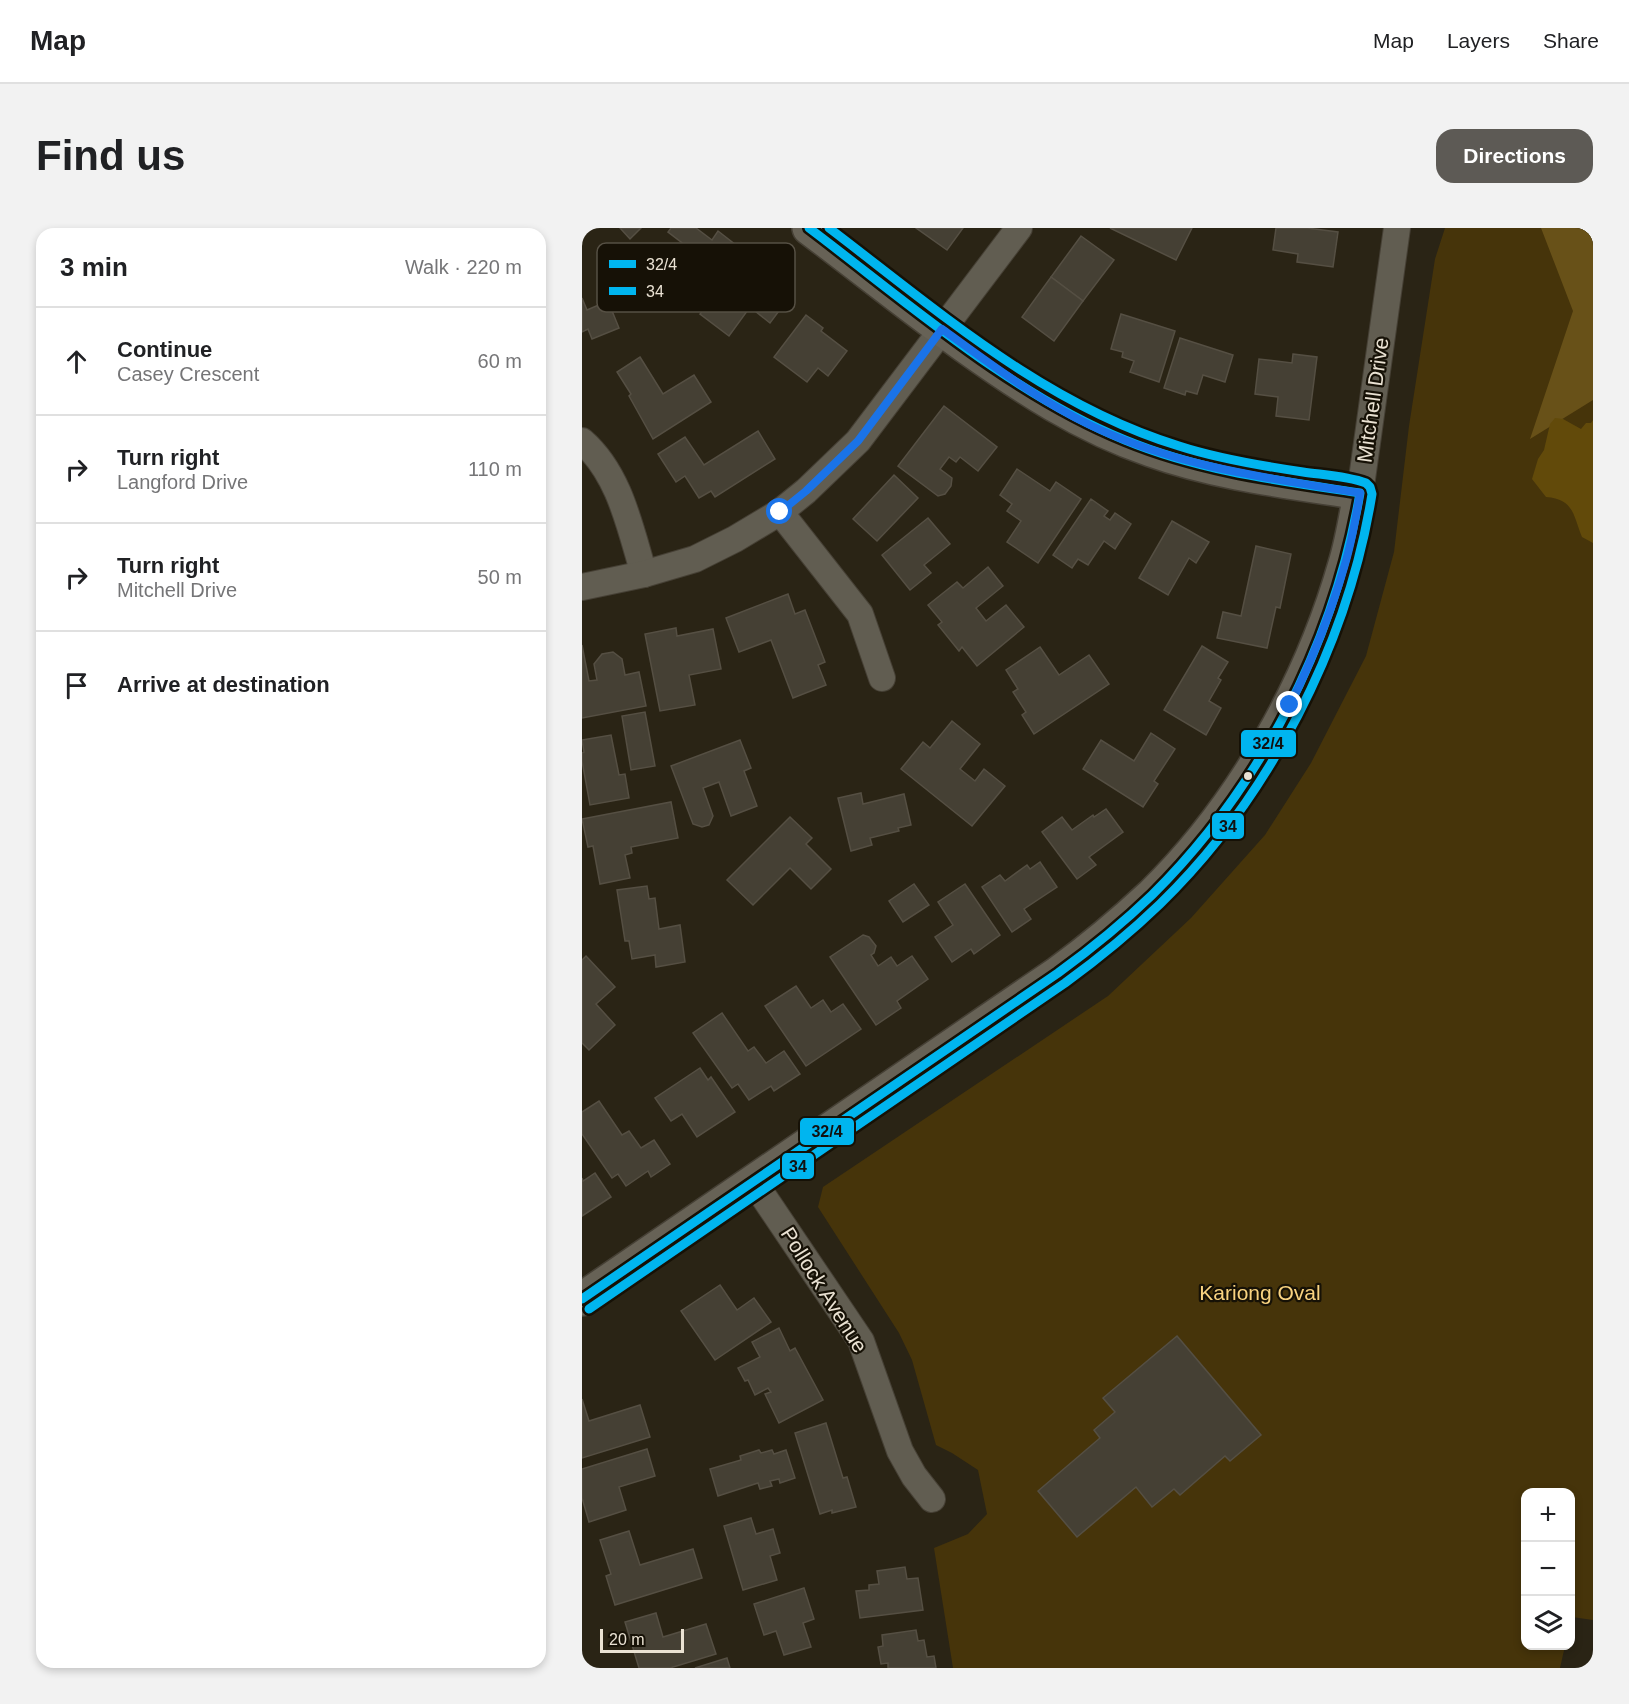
<!DOCTYPE html>
<meta charset="utf-8">
<style>
:root{--surface:#fff;--page:#f2f2f2;--text:#202124;--muted:#757577;--line:#e0e0e0;--accent:#5d5a55}
body{margin:0;font-family:Helvetica,sans-serif;background:var(--page);color:var(--text)}
.controls{position:absolute;right:18px;bottom:18px;display:grid;overflow:hidden;border-radius:12px;box-shadow:0 3px 9px #0003}
.controls button{width:54px;height:54px;display:grid;place-items:center;padding:0;border:0;border-bottom:2px solid var(--line);background:var(--surface);color:var(--text);font:30px sans-serif}
.scale{position:absolute;left:18px;bottom:15px;width:84px;box-sizing:border-box;padding-left:6px;border:3px solid #eae2d3;border-top:0;font-size:16px;line-height:21px;white-space:nowrap;color:#eae2d3;-webkit-text-stroke:4px #161106;paint-order:stroke}
.stop{position:absolute;width:18px;height:18px;margin:-14px;border:4px solid #1a73e8;border-radius:50%;background:#fff}
.stop.end{background:#1a73e8;border-color:#fff;box-shadow:0 2px 6px #0008}
.list{margin:0;padding:0;list-style:none}
h2{display:flex;justify-content:space-between;align-items:center;height:78px;margin:0;padding:0 24px;font-size:26px}
h2 small{font-size:20px;font-weight:400;color:var(--muted)}
.list li{display:grid;grid-template-columns:39px 1fr auto;gap:18px;align-items:center;box-sizing:border-box;height:108px;padding:0 24px;border-top:2px solid var(--line)}
.list b{display:block;font-size:22px;white-space:nowrap}
.list p{margin:0;font-size:20px;white-space:nowrap;color:var(--muted)}
.list em{font-size:20px;font-style:normal;color:var(--muted)}
.icon{flex:none;width:33px;height:33px;fill:none;stroke:currentColor;stroke-width:2;stroke-linecap:round;stroke-linejoin:round}
.map{position:relative;flex:none;width:1011px;height:1440px;overflow:hidden;border-radius:18px}
header{display:flex;align-items:center;gap:36px;box-sizing:border-box;height:84px;padding:0 30px;background:var(--surface);border-bottom:2px solid var(--line)}
header strong{font-size:28px}
nav{display:flex;gap:33px;margin-inline-start:auto;font-size:21px}
.intro{display:flex;align-items:center;justify-content:space-between;box-sizing:border-box;height:144px;padding:0 36px}
h1{margin:0;font-size:42px}
.button{padding:15px 27px;border-radius:18px;background:var(--accent);color:#fff;font-size:21px;font-weight:700}
main{display:flex;gap:36px;padding:0 36px}
aside{flex:1;background:var(--surface);border-radius:18px;box-shadow:0 3px 9px #0003}
.map>svg:first-child{display:block}
.green{fill:#46340a}
.forest{fill:#685118}
.water{fill:#624a0a}
.building{fill:#454034;stroke:#554f43;stroke-width:1.5}
.lines{fill:none;stroke-linecap:round;stroke-linejoin:round}
.street-casing{stroke:#464035;stroke-width:28}
.secondary-casing{stroke:#464035;stroke-width:36}
.street{stroke:#615d51;stroke-width:26}
.secondary{stroke:#676256;stroke-width:33}
.bus-1-casing{stroke:#161106;stroke-width:14}
.bus-2-casing{stroke:#161106;stroke-width:14}
.bus-1{stroke:#00b5ef;stroke-width:9}
.bus-2{stroke:#00b5ef;stroke-width:9}
.route{stroke:#1a73e8;stroke-width:8}
.bus-dot{fill:#eae2d3;stroke:#161106;stroke-width:2}
.labels{text-anchor:middle;stroke-width:4.5;stroke-linejoin:round;paint-order:stroke}
.street-label{font-size:21px;fill:#eae2d3;stroke:#161106}
.park-label{font-size:21px;fill:#f9d380;stroke:#161106}
.key{fill:#161106;stroke:#565044;stroke-width:1.5}
.key-label{font-size:16px;fill:#eae2d3}
.line-badge{stroke:#161106;stroke-width:2}
.pale-badge-label{font-size:16px;text-anchor:middle;font-weight:bold;fill:#111}
</style>
<header>
<strong>Map</strong>
<nav><a>Map</a><a>Layers</a><a>Share</a></nav>
</header>
<div class="intro"><h1>Find us</h1><a class="button">Directions</a></div>
<main>
<aside>
<h2>3 min<small>Walk · 220 m</small></h2>
<ul class="list">
<li><svg class="icon" aria-label="ahead" viewBox="0 0 24 24"><path d="M12 20V5M6 11l6-6 6 6"/></svg><div><b>Continue</b><p>Casey Crescent</p></div><em>60 m</em></li>
<li><svg class="icon" aria-label="right" viewBox="0 0 24 24"><path d="M7 20v-9h11M14 6l5 5-5 5"/></svg><div><b>Turn right</b><p>Langford Drive</p></div><em>110 m</em></li>
<li><svg class="icon" aria-label="right" viewBox="0 0 24 24"><path d="M7 20v-9h11M14 6l5 5-5 5"/></svg><div><b>Turn right</b><p>Mitchell Drive</p></div><em>50 m</em></li>
<li><svg class="icon" aria-label="arrive" viewBox="0 0 24 24"><path d="M6 21V4h12l-3 4 3 4H6"/></svg><div><b>Arrive at destination</b></div></li>
</ul>
</aside>
<div class="map">
<svg width="1011" height="1440" viewBox="0 0 1011 1440">
<rect width="100%" height="100%" fill="#2a2415"/>
<path class="green" d="M863,0H1011V1392L990,1389L989,1395L988,1264H944V1418H983L978,1440H371L352,1320L386,1306L405,1286L396,1242L370,1225L354,1217L330,1132L317,1105L236,979L241,959L526,768L609,690L683,607L729,535L784,428L812,324L827,198L853,31Z"/>
<path class="forest" d="M959,0H1011V172L948,211L991,83Z"/>
<path class="water" d="M973,190L981,191L999,201L1004,195H1009L1011,192V315L1000,309C991,287 992,271 964,269L950,251L956,231L962,222L968,196Z"/>
<g class="building">
<path d="M38,0H59L48,11Z"/>
<path d="M89,0H114L130,12L136,3L159,21L114,81L85,59L112,24L86,4Z"/>
<path d="M334,0H381L365,22Z"/>
<path d="M528,0H610L594,32Z"/>
<path d="M694,0H725L756,4L751,39L715,34L716,26L691,22Z"/>
<path d="M499,8L532,32L501,73L469,49Z"/>
<path d="M162,28L183,44L179,49L206,71L188,95L168,79L147,108L118,86Z"/>
<path d="M469,49L501,73L472,113L440,89Z"/>
<path d="M0,70L5,82L26,73L37,100L10,111L6,101L0,104Z"/>
<path d="M539,86L593,103L577,154L548,144L552,133L540,129L541,124L529,121Z"/>
<path d="M224,87L241,100L239,103L265,123L246,148L236,140L225,154L192,129Z"/>
<path d="M598,110L651,127L643,154L621,147L615,166L604,163L603,167L582,160Z"/>
<path d="M711,126L735,129L727,192L694,188L696,169L673,166L677,131L710,135Z"/>
<path d="M58,129L81,166L112,147L129,174L71,211L47,168L49,166L35,144Z"/>
<path d="M362,178L415,219L396,243L378,229L374,234L367,229L358,241L370,250L369,258L363,266L356,268L316,238Z"/>
<path d="M176,203L193,231L133,269L129,263L117,270L103,248L94,254L76,226L103,209L122,237Z"/>
<path d="M435,241L468,263L474,254L499,271L456,335L425,314L439,293L425,283L430,276L418,267Z"/>
<path d="M312,247L336,270L295,313L271,291Z"/>
<path d="M509,271L526,283L522,288L528,292L533,285L549,296L533,321L522,313L506,337L496,331L490,340L471,327Z"/>
<path d="M346,290L368,316L342,337L349,345L328,362L300,327Z"/>
<path d="M590,293L627,314L614,335L607,330L586,367L557,350Z"/>
<path d="M674,318L709,326L698,380L694,379L685,420L635,410L641,384L659,388Z"/>
<path d="M406,339L421,358L394,380L404,393L424,377L442,399L395,438L380,419L377,423L356,397L360,394L346,377L375,354L381,360Z"/>
<path d="M206,366L213,386L223,382L243,434L236,437L244,457L211,470L189,412L157,424L144,390Z"/>
<path d="M94,400L95,408L131,401L139,441L107,447L113,477L78,483L63,406Z"/>
<path d="M0,417L7,453L15,452L12,436L20,426L31,424L40,431L43,447L57,444L64,478L0,490Z"/>
<path d="M620,418L646,434L636,450L639,452L627,473L639,480L624,507L582,482Z"/>
<path d="M458,419L477,447L507,427L527,456L452,506L440,487L444,484L431,464L436,461L424,442Z"/>
<path d="M63,484L73,538L49,542L40,488Z"/>
<path d="M370,493L398,516L378,541L393,553L402,541L423,558L390,598L319,541L341,514L348,520Z"/>
<path d="M569,505L593,521L572,553L576,556L561,579L501,541L519,512L552,533Z"/>
<path d="M29,507L37,547L43,546L47,570L8,577L0,533V525L2,524L0,512Z"/>
<path d="M158,512L169,540L162,543L175,578L149,588L137,554L121,560L131,588L127,597L120,599L111,596L89,538Z"/>
<path d="M279,565L281,576L322,566L329,597L316,600L317,603L288,610L290,617L269,623L256,570Z"/>
<path d="M89,574L96,610L49,619L50,625L43,627L48,650L18,656L11,618L6,619L0,591Z"/>
<path d="M524,581L541,604L507,629L514,637L495,651L460,604L480,589L490,602L511,587L512,589Z"/>
<path d="M208,589L230,610L224,616L249,641L229,661L208,640L171,677L145,652Z"/>
<path d="M458,634L475,659L442,681L449,691L430,704L400,659L418,647L423,653L445,637L448,641Z"/>
<path d="M332,656L347,677L321,694L307,673Z"/>
<path d="M383,656L418,707L392,726L389,721L370,734L353,709L371,697L356,674Z"/>
<path d="M65,658L67,671L73,670L77,701L98,697L103,734L74,739L73,727L50,731L47,713H43L35,662Z"/>
<path d="M281,707L287,709L294,718L292,725L289,727L296,738L309,729L315,738L330,728L346,751L315,773L319,780L294,797L248,729Z"/>
<path d="M4,728L33,759L14,776L33,797L7,822L0,815V732Z"/>
<path d="M214,758L229,780L241,772L249,784L261,776L279,801L224,838L183,778Z"/>
<path d="M140,785L166,823L172,819L184,835L202,823L218,846L192,863L189,858L167,872L156,856L150,860L111,805Z"/>
<path d="M118,840L126,852L129,849L153,884L115,909L100,886L89,893L73,870Z"/>
<path d="M17,873L40,907L47,903L59,920L72,912L88,936L69,949L66,943L44,958L36,946L30,950L0,906V884Z"/>
<path d="M13,945L29,969L0,988V950L1,953Z"/>
<path d="M138,1057L155,1082L172,1070L189,1094L133,1132L99,1083Z"/>
<path d="M197,1100L208,1123L213,1120L241,1172L197,1195L183,1166L189,1164L186,1160L173,1167L166,1152L163,1153L156,1140L178,1129L170,1114Z"/>
<path d="M595,1108L679,1207L648,1233L643,1228L598,1267L592,1261L570,1279L554,1259L495,1309L456,1263L518,1210L512,1202L533,1184L521,1170Z"/>
<path d="M0,1171L7,1193L58,1177L68,1209L0,1230Z"/>
<path d="M244,1195L261,1250L265,1249L274,1279L250,1285V1282L238,1286L213,1205Z"/>
<path d="M65,1221L73,1248L37,1259L44,1282L7,1294L0,1270V1241Z"/>
<path d="M177,1222L179,1225L190,1222L192,1226L204,1222L213,1250L198,1255L197,1251L188,1253L190,1258L178,1261L176,1255L136,1268L128,1241L159,1232L158,1228Z"/>
<path d="M169,1290L174,1306L191,1301L198,1325L188,1328L195,1352L161,1362L142,1298Z"/>
<path d="M47,1303L58,1337L111,1321L120,1350L33,1377L24,1348L29,1346L18,1312Z"/>
<path d="M323,1339L325,1351L336,1350L341,1382L278,1390L274,1363L287,1362V1357L297,1356L295,1343Z"/>
<path d="M222,1360L232,1391L221,1395L229,1419L202,1427L194,1403L182,1407L172,1376Z"/>
<path d="M74,1385L81,1409L124,1396L134,1426L88,1440H57L43,1394Z"/>
<path d="M334,1402L336,1413L342,1412L345,1429L352,1428L354,1440H306V1435L299,1436L296,1419L301,1418L300,1407Z"/>
<path d="M145,1430L148,1440H113Z"/>
</g>
<g class="lines">
<g class="street-casing">
<g id="street">
<path d="M0,213C38,246 48,300 62,346"/>
<path d="M778,265L815,0"/>
<path d="M198,284L278,386L300,450"/>
<path d="M0,359L62,346L113,331L153,311L198,284L224,263L276,213L437,0"/>
<path d="M171,953L279,1113L318,1223L332,1248L350,1271"/>
</g>
</g>
<g class="secondary-casing">
<path id="secondary" d="M0,1071L476,745C509,721 540,695 570,667C660,579 729,456 763,336C770,313 774,288 778,265C708,254 636,246 569,222C499,198 442,160 383,118C330,80 279,39 227,0"/>
</g>
<use href="#street" class="street"/>
<use href="#secondary" class="secondary"/>
<g class="bus-1-casing">
<path id="bus-1" d="M0,1071L476,745C509,721 541,695 570,667C679,559 752,415 778,265C699,253 618,243 543,212C429,166 325,74 227,0"/>
</g>
<g class="bus-2-casing">
<path id="bus-2" d="M7,1081L483,755C516,731 548,705 578,676C687,570 766,416 790,266L788,259L784,255C765,248 742,247 721,244C680,238 637,231 597,218C463,177 356,83 247,0"/>
</g>
<use href="#bus-1" class="bus-1"/>
<use href="#bus-2" class="bus-2"/>
</g>
<g class="lines">
<path class="route" d="M198,284L224,263L276,213L360,101C408,136 456,172 510,198C596,239 685,250 778,265C774,289 770,313 763,336C749,385 730,432 708,477"/>
</g>
<circle class="bus-dot" cx="666" cy="548" r="5"/>
<g class="labels">
<g class="street-label">
<text transform="translate(791 172) rotate(-82)" y="7">Mitchell Drive</text>
<text transform="translate(242 1062) rotate(58)" y="7">Pollock Avenue</text>
</g>
<g class="park-label">
<text x="678" y="1072">Kariong Oval</text>
</g>
</g>
<rect x="15" y="15" width="198" height="69" rx="9" class="key"/>
<rect x="27" y="32" width="27" height="8" fill="#00b5ef"/>
<rect x="27" y="59" width="27" height="8" fill="#00b5ef"/>
<g class="key-label">
<text x="64" y="42">32/4</text>
<text x="64" y="69">34</text>
</g>
<g class="line-badge">
<rect x="658" y="501" width="57" height="29" rx="6" fill="#00b5ef"/>
<rect x="629" y="584" width="34" height="28" rx="6" fill="#00b5ef"/>
<rect x="217" y="889" width="56" height="29" rx="6" fill="#00b5ef"/>
<rect x="199" y="924" width="34" height="28" rx="6" fill="#00b5ef"/>
</g>
<g class="pale-badge-label">
<text x="686" y="521">32/4</text>
<text x="646" y="604">34</text>
<text x="245" y="909">32/4</text>
<text x="216" y="944">34</text>
</g>
</svg>
<div class="controls">
<button>+</button>
<button>−</button>
<button><svg class="icon" aria-label="layers" viewBox="0 0 24 24"><path d="M12 4l9 5-9 5-9-5zM3 14l9 5 9-5"/></svg></button>
</div>
<div class="scale">20 m</div>
<div class="stop" style="left:198px;top:284px"></div>
<div class="stop end" style="left:708px;top:477px"></div>
</div>
</main>
